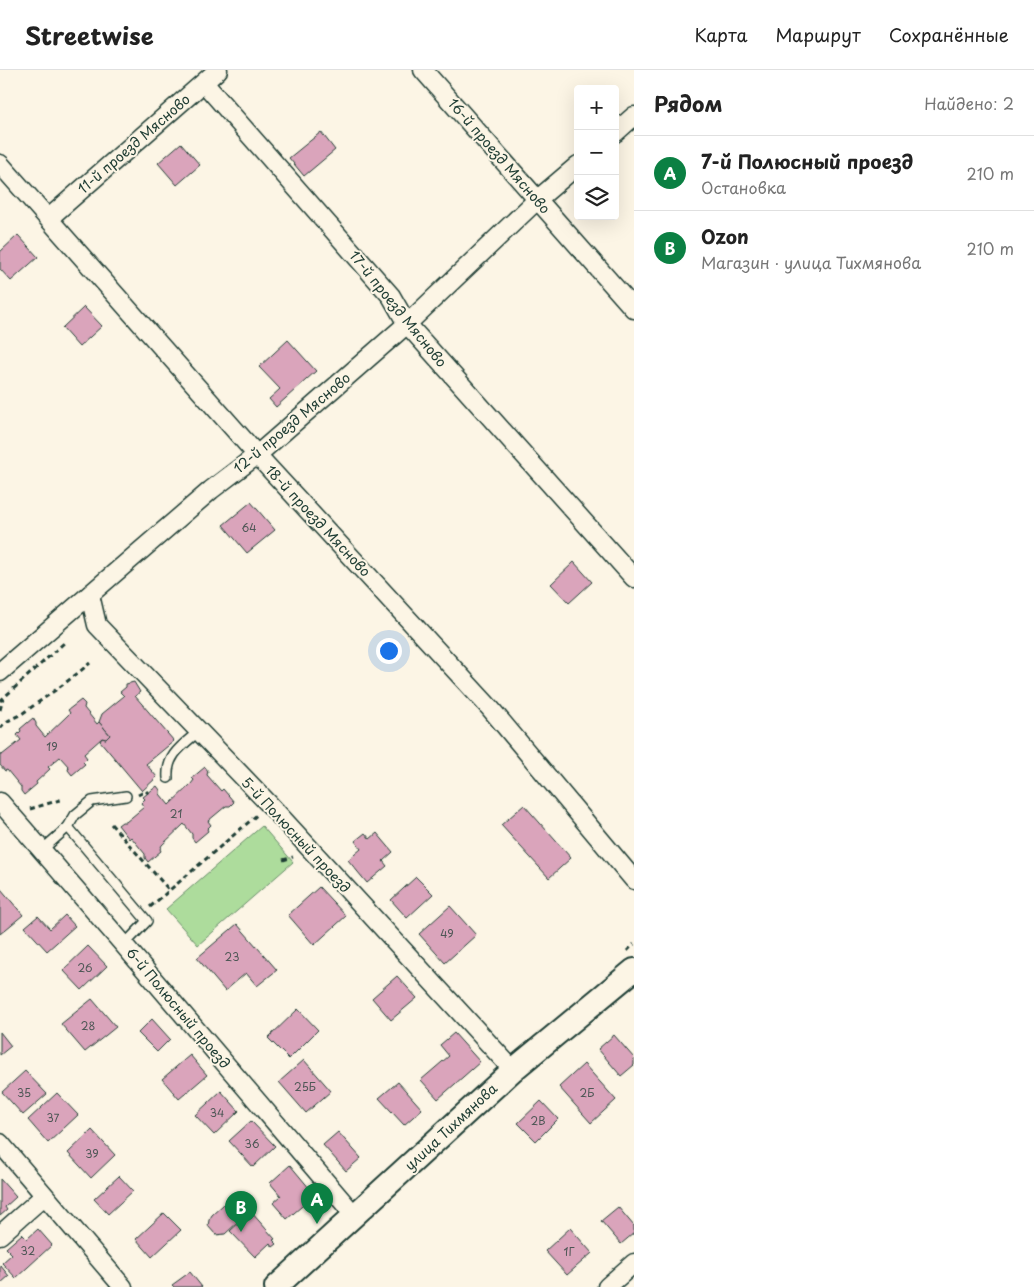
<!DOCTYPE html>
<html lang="ru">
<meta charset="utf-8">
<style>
:root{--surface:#fff;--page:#f6f6f6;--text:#222;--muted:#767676;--line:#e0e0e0;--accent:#0b8043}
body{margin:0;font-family:"Playpen Sans",sans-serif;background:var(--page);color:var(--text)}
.controls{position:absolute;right:15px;top:15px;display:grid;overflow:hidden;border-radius:5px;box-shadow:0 5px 20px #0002}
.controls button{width:45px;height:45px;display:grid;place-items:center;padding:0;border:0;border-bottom:1px solid var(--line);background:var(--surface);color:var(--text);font:25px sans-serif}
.you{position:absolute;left:388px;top:580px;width:18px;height:18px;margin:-12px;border:4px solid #fff;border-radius:50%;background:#1a73e8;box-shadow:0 0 0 8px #1a73e833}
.badge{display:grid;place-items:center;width:32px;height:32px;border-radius:50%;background:var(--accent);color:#fff;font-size:16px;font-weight:700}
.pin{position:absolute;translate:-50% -41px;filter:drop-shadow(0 1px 2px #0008)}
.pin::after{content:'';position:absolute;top:26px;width:18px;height:15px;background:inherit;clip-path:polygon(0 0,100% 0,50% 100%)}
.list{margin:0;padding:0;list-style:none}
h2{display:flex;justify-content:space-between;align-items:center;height:65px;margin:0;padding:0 20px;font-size:21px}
h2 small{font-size:16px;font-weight:400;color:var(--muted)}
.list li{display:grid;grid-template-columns:32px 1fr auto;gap:15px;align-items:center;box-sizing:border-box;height:75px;padding:0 20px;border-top:1px solid var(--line)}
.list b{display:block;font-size:19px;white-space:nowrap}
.list p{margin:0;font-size:16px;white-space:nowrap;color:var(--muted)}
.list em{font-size:16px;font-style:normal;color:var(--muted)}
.icon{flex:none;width:28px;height:28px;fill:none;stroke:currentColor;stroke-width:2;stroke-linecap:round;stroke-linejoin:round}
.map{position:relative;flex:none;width:634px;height:1217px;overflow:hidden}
header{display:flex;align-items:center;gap:30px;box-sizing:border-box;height:70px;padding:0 25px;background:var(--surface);border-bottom:1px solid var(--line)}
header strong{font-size:24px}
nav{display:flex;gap:28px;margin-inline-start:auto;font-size:18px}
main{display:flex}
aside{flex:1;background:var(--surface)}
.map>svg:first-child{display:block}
.green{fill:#addc9c;stroke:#668c68}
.building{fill:#daa4bb;stroke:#1f3d34}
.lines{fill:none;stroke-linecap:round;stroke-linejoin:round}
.service-casing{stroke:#1f3d34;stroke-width:12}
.minor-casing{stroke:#1f3d34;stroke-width:21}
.tertiary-casing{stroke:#1f3d34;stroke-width:26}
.path{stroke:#1f3d34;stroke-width:3;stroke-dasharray:5 4;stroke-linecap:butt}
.service{stroke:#fcf5e5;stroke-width:9}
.minor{stroke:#fcf5e5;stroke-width:18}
.tertiary{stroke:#fcf5e5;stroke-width:22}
.labels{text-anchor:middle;stroke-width:4;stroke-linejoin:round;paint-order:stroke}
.number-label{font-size:11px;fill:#4e5756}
.street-label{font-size:14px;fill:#1f3d34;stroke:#fcf5e5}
</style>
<header>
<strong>Streetwise</strong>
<nav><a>Карта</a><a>Маршрут</a><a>Сохранённые</a></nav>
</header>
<main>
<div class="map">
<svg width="634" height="1217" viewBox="0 0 634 1217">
<rect width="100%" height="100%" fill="#fcf5e5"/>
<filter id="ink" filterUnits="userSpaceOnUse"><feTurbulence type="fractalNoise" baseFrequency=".02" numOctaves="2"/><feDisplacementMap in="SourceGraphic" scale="10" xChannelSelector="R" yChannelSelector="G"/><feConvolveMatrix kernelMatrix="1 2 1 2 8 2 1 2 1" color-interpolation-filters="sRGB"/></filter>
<g filter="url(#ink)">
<path class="green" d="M262,756L293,792L198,875L166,839Z"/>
<g class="building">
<path d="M321,62L335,80L304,106L289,88Z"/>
<path d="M181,73L200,95L177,115L158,93Z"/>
<path d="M18,165L38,187L11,211L0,199V182Z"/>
<path d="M84,237L102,256L79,277L62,258Z"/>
<path d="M288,270L316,301L276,337L269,329L280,319L259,297Z"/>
<path d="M251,432L275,460L247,483L223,455Z"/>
<path d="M574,492L592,512L569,533L551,514Z"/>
<path d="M134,612L140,622L135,626L174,671L146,694L157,707L142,721L100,671L102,668L106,669L110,665L99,652L102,644L124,626L120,622L126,617V614Z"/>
<path d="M81,630L85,634L84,638L97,654L99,652L110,665L106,669L102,668L84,684L87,688L83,692L85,694L72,705L68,700L69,697L60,687L48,697L50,699L36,712L37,714L24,725L21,721V717L7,700L5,701L0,695V684L2,685L21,670L17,665L21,661L20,659L33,648L36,653V656L45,667L67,646L70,643L68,640Z"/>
<path d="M205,697L208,701L207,705L221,721L223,719L234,732L230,736H226L208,751L211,755L207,759L208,761L195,772L192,768V764L184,754L162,775L160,779L161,781L148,792L145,788V784L131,767L129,769L118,755L122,752H126L144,737L141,733L145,729L143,727L157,716L160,720V724L169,735L191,714L194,710L192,708Z"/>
<path d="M524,735L571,788L549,808L501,755Z"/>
<path d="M365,763L370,769L377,763L393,782L383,791L387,796L367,813L348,790L361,779L355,771Z"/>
<path d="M416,807L433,824L407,848L391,830Z"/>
<path d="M319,817L346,846L314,875L288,845Z"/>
<path d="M1,819L23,845L0,864V820Z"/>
<path d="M450,836L476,865L445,893L419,864Z"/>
<path d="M65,845L75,856L47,881L25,857L38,846L50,859Z"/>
<path d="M237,854L277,900L257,916L246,903L225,921L197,888Z"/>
<path d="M88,876L107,896L82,920L63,900Z"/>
<path d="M397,906L417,928L391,950L372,928Z"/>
<path d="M92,929L116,957L85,982L61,954Z"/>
<path d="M298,939L318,960L289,989L268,968Z"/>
<path d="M152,949L170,969L157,982L138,963Z"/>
<path d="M0,962L11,976L0,985Z"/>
<path d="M454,963L480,992L438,1029L421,1010L449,986L440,975Z"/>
<path d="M614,965L634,988V995L621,1006L598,979Z"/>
<path d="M190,985L207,1005L179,1029L162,1009Z"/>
<path d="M304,990L331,1021L306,1043L279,1012Z"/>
<path d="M584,994L616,1030L591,1053L559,1017Z"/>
<path d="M25,1001L47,1024L23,1045L2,1022Z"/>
<path d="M398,1012L422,1039L404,1055L379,1028Z"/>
<path d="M221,1021L239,1041L214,1065L195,1045Z"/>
<path d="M57,1023L78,1045L48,1073L28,1050Z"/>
<path d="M541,1031L558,1049L536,1071L518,1053Z"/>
<path d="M251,1051L275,1076L253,1097L229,1071Z"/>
<path d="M92,1060L115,1085L91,1108L68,1083Z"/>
<path d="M338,1062L361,1088L346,1101L323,1075Z"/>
<path d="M290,1095L315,1125L287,1149L273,1133L281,1126L270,1113Z"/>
<path d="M119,1106L133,1121L108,1144L94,1129Z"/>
<path d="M0,1109L16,1127L5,1137L7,1140L0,1146Z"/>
<path d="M235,1124L250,1141L225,1164L216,1165L208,1156L209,1150L212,1145Z"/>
<path d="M618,1137L634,1156V1163L621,1174L601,1151Z"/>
<path d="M251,1142L275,1169L273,1170L277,1174L273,1177L270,1173L255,1187L230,1161Z"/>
<path d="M164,1143L181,1160L152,1187L136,1169Z"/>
<path d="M570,1158L592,1183L567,1205L545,1181Z"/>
<path d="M38,1159L52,1175L16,1208L2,1193L12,1184L6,1178L22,1164L27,1169Z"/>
<path d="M0,1195L9,1206L1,1213L0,1212Z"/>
<path d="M190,1202L202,1217H174L172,1215Z"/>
</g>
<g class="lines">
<g class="service-casing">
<g id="service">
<path d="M168,708C166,685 183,675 199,661"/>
<path d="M68,757L147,851L124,875"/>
<path d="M42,780L68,757L75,745L92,731L126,726"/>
</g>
</g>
<g class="minor-casing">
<g id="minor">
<path d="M423,0L634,239"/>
<path d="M204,13L391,226L407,254L634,508"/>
<path d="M615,63L634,46"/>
<path d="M0,94L257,385L490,638L634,810"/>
<path d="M49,148L218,0"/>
<path d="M90,525L97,555L269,734L513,1000"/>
<path d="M0,602L211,420L257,385L407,254L538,129L578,95"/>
<path d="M0,732L124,875L355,1146"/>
<path d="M0,1073L123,1217"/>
<path d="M0,1165L44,1126"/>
<path d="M607,1217L634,1193"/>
</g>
</g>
<g class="tertiary-casing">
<path id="tertiary" d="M276,1217L513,1000L634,900"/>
</g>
<g class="path">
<path d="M0,631L64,573"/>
<path d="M0,640L3,629"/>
<path d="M0,658C6,650 15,648 23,643C46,627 69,611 90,593"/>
<path d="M138,725L146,721L148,723"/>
<path d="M30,739L63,729"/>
<path d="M111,754L169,820"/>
<path d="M283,790L293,787"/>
<path d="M150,837L257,745"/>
<path d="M627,881L634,874"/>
</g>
<use href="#service" class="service"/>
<use href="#minor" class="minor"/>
<use href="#tertiary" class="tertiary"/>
</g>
</g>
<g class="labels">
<g class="number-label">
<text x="249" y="462">64</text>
<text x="52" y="681">19</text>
<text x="176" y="748">21</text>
<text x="447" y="868">49</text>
<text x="232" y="891">23</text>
<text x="85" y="902">26</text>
<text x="88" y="960">28</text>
<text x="305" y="1021">25Б</text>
<text x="24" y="1027">35</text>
<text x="587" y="1027">2Б</text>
<text x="217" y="1047">34</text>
<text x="53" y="1052">37</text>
<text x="538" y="1055">2В</text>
<text x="252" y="1078">36</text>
<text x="92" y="1088">39</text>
<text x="28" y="1185">32</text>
<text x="569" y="1186">1Г</text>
</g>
<g class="street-label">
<text transform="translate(134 74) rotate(-41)" y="5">11-й проезд Мясново</text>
<text transform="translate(499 86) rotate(49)" y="5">16-й проезд Мясново</text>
<text transform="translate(398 239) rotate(51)" y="5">17-й проезд Мясново</text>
<text transform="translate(292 353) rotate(-40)" y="5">12-й проезд Мясново</text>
<text transform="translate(318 451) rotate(47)" y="5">18-й проезд Мясново</text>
<text transform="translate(296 765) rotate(47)" y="5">5-й Полюсный проезд</text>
<text transform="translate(178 938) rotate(50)" y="5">6-й Полюсный проезд</text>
<text transform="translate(451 1057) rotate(-43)" y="5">улица Тихмянова</text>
</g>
</g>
</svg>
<div class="controls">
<button>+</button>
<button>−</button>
<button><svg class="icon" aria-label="layers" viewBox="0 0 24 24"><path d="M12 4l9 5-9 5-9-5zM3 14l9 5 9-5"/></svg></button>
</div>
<div class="you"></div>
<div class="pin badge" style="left:317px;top:1154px">A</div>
<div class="pin badge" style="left:241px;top:1162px">B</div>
</div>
<aside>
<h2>Рядом<small>Найдено: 2</small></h2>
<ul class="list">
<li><span class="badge">A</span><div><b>7-й Полюсный проезд</b><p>Остановка</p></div><em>210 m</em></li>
<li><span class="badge">B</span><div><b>Ozon</b><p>Магазин · улица Тихмянова</p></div><em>210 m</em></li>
</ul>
</aside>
</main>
